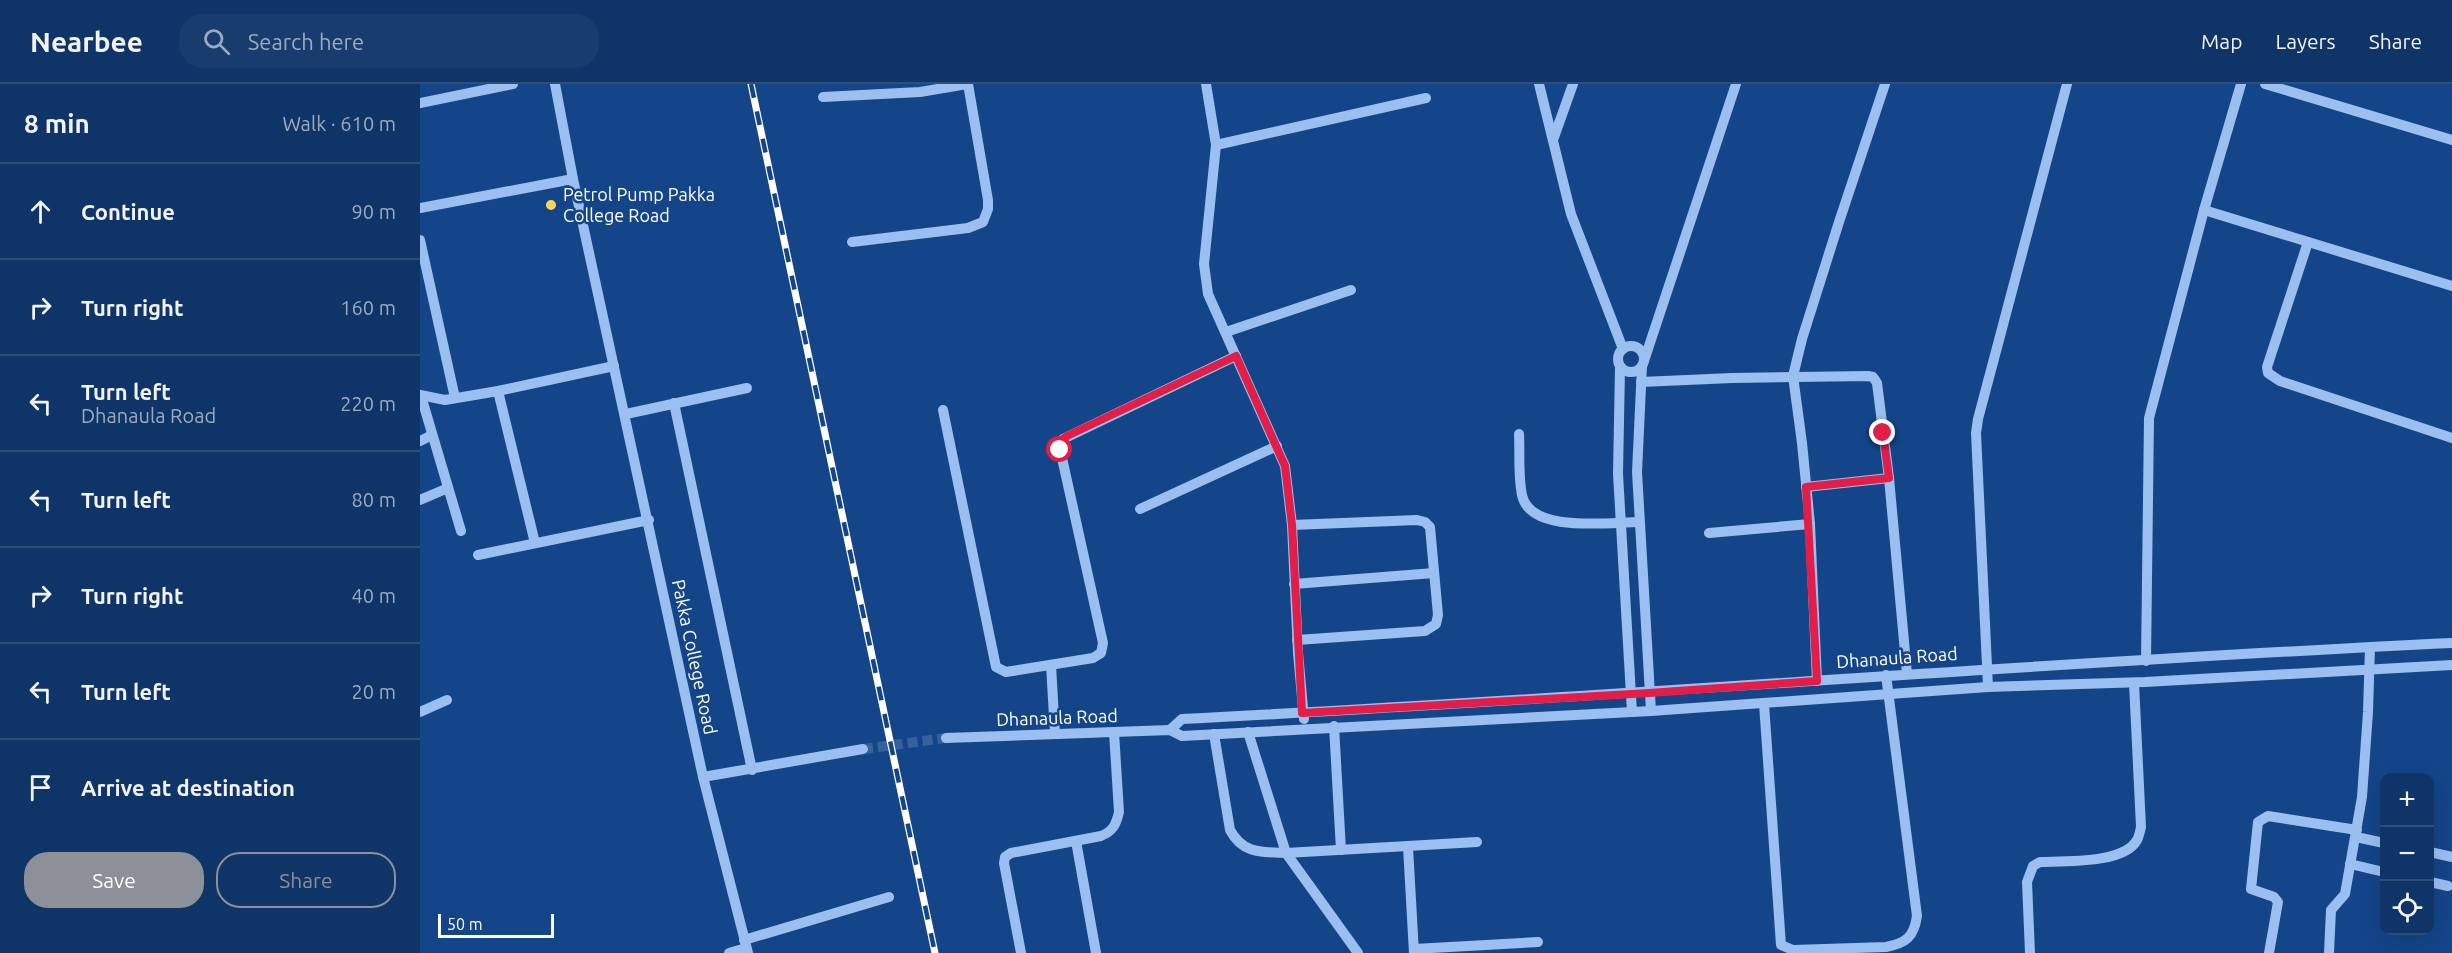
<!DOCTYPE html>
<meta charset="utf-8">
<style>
:root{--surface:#0f3467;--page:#183c6d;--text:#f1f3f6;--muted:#9baac0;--line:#2f4f7b;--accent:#8c9099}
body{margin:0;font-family:Ubuntu,sans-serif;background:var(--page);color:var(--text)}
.controls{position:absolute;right:18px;bottom:18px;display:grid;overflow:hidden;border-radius:12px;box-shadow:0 6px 24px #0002}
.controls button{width:54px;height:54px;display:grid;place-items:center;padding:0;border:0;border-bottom:2px solid var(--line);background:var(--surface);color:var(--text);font:30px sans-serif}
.scale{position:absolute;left:18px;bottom:15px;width:116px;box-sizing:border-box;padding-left:6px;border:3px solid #fff;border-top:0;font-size:16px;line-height:21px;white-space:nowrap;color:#fff;-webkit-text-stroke:4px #144589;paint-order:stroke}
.stop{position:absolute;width:18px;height:18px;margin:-14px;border:4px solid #e11d48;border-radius:50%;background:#fff}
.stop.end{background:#e11d48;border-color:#fff;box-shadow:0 2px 6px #0008}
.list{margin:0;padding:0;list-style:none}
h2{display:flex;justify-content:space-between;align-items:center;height:78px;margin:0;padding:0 24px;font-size:26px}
h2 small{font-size:20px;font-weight:400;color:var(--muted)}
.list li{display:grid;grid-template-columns:39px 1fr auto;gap:18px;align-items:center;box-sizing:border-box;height:96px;padding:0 24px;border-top:2px solid var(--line)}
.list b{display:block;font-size:22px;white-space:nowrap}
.list p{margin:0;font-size:20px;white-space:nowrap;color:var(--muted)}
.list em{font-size:20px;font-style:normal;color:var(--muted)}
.actions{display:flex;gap:12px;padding:18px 24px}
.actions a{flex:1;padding:14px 0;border:2px solid var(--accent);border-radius:24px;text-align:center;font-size:21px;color:var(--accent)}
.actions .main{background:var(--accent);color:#fff}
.icon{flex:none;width:33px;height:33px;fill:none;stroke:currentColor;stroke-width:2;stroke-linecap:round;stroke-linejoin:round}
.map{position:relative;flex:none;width:2032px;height:869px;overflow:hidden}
header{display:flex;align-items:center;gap:36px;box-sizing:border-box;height:84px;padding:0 30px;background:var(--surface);border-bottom:2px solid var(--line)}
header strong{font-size:28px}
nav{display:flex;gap:33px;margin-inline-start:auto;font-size:21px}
.search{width:420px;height:54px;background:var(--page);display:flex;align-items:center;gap:15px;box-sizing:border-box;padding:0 21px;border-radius:24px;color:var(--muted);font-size:22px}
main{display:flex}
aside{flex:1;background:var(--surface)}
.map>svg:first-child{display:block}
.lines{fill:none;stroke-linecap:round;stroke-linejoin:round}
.minor-tunnel{stroke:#37619b;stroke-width:10;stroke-dasharray:10 5;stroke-linecap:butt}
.minor{stroke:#9abff0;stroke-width:10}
.rail-casing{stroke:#fff;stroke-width:7}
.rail{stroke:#144589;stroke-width:4.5;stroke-dasharray:14;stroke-linecap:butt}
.route{stroke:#e11d48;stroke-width:8}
.poi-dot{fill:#ffd259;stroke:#144589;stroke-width:2}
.labels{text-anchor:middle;stroke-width:5;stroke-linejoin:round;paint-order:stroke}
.poi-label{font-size:18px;fill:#fff;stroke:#144589;text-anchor:start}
.street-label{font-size:18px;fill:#fff;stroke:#144589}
</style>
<header>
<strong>Nearbee</strong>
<div class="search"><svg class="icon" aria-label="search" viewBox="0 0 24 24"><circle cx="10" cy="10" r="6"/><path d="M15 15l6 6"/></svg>Search here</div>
<nav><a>Map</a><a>Layers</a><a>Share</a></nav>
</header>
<main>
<aside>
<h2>8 min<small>Walk · 610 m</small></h2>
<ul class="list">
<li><svg class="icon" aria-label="ahead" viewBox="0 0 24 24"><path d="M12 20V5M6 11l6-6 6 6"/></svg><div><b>Continue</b></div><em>90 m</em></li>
<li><svg class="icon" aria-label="right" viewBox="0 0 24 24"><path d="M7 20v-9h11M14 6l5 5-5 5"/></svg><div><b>Turn right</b></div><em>160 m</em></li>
<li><svg class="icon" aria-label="left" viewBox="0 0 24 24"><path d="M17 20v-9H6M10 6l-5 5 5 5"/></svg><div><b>Turn left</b><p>Dhanaula Road</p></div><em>220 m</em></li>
<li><svg class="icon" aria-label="left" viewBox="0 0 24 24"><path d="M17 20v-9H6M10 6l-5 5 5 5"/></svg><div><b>Turn left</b></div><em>80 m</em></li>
<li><svg class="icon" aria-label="right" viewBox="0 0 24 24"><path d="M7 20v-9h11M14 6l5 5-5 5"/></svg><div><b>Turn right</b></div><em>40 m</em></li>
<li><svg class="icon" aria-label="left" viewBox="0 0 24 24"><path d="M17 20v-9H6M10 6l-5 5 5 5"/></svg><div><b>Turn left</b></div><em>20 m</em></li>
<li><svg class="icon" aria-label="arrive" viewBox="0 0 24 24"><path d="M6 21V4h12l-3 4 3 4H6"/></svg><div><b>Arrive at destination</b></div></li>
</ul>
<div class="actions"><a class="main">Save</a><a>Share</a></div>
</aside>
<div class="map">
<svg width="2032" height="869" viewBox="0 0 2032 869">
<rect width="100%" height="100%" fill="#144589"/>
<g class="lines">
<path class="minor-tunnel" d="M443,665L526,654"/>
<g class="minor">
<path d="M135,0L153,95L283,693L328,869"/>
<path d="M786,0L796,61L784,180L788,210L865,382L872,441L878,569L884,635"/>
<path d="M1119,0L1151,130L1203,265"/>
<path d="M1845,0L2032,56"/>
<path d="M403,13L500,8L547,0"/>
<path d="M0,19L93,0"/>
<path d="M1133,56L1153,0"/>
<path d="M796,61L1006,14"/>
<path d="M0,124L153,95"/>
<path d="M1784,126L2032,202"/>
<path d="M0,156L35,314"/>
<path d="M432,158L548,144L563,138L568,125V116L548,0"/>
<path d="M1888,158L1847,283L1848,289L1860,297L2032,354"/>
<path d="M806,248L931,206"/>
<circle cx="1211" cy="275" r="13"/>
<path d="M1224,277L1316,0"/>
<path d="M1222,282L1217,388L1231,627"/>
<path d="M1200,284L1198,390L1212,628"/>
<path d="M1221,298L1312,294L1448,292L1453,293L1457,299L1469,394L1487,590"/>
<path d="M78,307L115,459"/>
<path d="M0,311L25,316L78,307L194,282"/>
<path d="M1,312L41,447"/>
<path d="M254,319L332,686"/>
<path d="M523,326L576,583L586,588L673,574L681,569L683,559L640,365L643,355L816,272"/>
<path d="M206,330L327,304"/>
<path d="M1099,350C1100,370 1098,392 1102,411C1110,450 1189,438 1219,438"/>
<path d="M0,357L12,351"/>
<path d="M1386,403L1469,394"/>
<path d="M0,416L28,404"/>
<path d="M720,425L857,362"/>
<path d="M872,441L997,436L1005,438L1010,443L1018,531L1016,540L1005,547L877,556"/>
<path d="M1289,449L1390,440"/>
<path d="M58,471L229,436"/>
<path d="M874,500L1014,489"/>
<path d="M1726,577L1729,334L1784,126L1821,0"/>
<path d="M631,581L635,650"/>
<path d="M1397,597L1390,440L1382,359L1373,292L1382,255L1419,138L1465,0"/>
<path d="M1568,603L1556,349L1558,335L1647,0"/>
<path d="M1344,620L1361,861L1373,866L1466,863C1486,859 1494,853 1497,832L1466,591"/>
<path d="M0,628L27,616"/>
<path d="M914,642L921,766"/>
<path d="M750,646L762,635C1185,614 1608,579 2032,559"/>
<path d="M828,648L866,769L938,869"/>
<path d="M794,650L810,746C823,770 841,768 866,769L1057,758"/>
<path d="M526,654L750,646L762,652L1231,627L1568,603L1725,598L2032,581"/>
<path d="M283,693L443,665"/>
<path d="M1936,753L1964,759"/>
<path d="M656,757L676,869"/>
<path d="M988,763L994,869"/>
<path d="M2010,768L2032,773"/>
<path d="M1930,780L1964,788"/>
<path d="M2010,798L2028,802"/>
<path d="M324,856L469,813"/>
<path d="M994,865L1118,858"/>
<path d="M309,869L326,864"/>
<path d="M601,869L584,779L585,773L591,769L681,752C693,747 696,741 699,728L694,648"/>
<path d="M1610,869L1607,798L1613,782L1620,778C1644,777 1704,780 1717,756C1719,753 1720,747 1721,743L1714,599"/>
<path d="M1849,869L1858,818L1854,813L1831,805L1838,738L1848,732L1937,746"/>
<path d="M1909,869L1911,826L1925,810L1942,713L1948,628L1950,563"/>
</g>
<g class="rail-casing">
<path id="rail" d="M331,0L515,869"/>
</g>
<use href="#rail" class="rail"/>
</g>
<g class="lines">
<path class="route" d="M640,366L643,355L647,352L816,272L865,382L872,441L882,629L1229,609L1397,597L1386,403L1469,394L1463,349"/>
</g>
<circle class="poi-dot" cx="131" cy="121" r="6"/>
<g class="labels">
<g class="poi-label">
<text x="143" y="117">Petrol Pump Pakka<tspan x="143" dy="21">College Road</tspan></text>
</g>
<g class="street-label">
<text transform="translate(274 573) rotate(78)" y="6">Pakka College Road</text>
<text transform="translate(1477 574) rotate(-4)" y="6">Dhanaula Road</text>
<text transform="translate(637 634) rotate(-2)" y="6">Dhanaula Road</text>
</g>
</g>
</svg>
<div class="controls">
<button>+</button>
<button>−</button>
<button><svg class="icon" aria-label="locate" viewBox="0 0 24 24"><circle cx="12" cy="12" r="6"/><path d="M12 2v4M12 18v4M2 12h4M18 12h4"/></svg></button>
</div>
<div class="scale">50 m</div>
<div class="stop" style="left:640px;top:366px"></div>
<div class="stop end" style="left:1463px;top:349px"></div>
</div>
</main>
